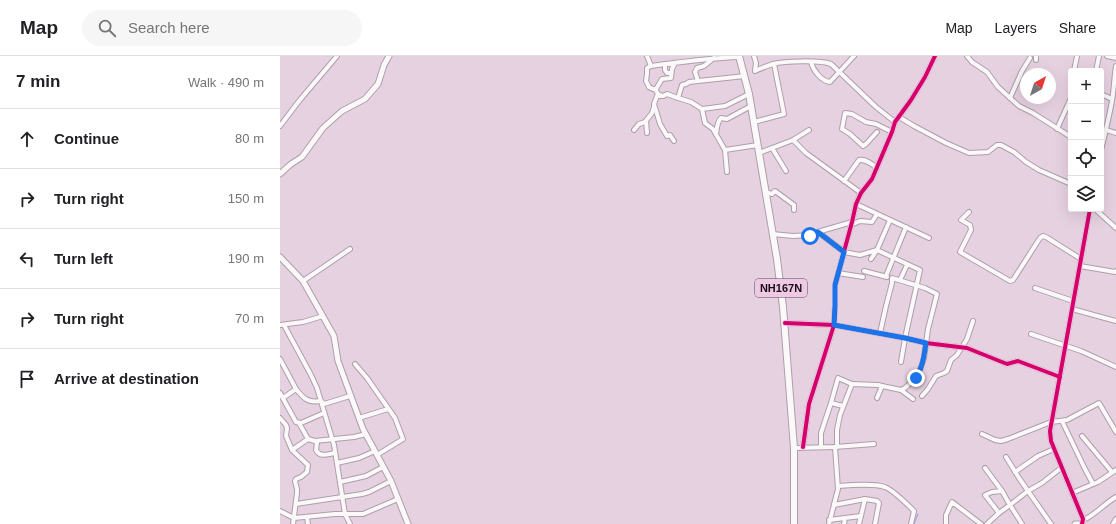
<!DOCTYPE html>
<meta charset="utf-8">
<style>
:root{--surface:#fff;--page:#f6f6f6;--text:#202124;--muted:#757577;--line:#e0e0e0}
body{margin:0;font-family:Arial,sans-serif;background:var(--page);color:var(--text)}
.controls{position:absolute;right:12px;top:12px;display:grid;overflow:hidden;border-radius:4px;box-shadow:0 4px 16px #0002}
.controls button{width:36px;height:36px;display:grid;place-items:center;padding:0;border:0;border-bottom:1px solid var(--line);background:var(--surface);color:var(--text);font:20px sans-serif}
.compass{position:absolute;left:740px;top:12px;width:36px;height:36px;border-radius:50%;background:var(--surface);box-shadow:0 4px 16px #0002;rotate:39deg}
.stop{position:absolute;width:12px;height:12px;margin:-9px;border:3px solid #1a73e8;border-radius:50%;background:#fff}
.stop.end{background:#1a73e8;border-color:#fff;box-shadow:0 1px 4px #0008}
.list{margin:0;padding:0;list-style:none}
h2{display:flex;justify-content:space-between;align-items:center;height:52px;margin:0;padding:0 16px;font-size:17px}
h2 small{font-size:13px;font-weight:400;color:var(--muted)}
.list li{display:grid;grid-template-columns:26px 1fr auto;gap:12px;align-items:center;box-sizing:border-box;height:60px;padding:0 16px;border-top:1px solid var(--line)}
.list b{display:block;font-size:15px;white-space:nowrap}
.list em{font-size:13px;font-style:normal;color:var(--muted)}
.icon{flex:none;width:22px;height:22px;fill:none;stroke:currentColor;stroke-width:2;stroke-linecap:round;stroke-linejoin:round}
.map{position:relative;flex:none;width:836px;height:468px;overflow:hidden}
header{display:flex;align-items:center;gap:24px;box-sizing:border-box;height:56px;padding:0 20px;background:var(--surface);border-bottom:1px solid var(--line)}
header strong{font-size:19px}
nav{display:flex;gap:22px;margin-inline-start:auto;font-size:14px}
.search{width:280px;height:36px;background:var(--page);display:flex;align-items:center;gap:10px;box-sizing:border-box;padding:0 14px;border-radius:22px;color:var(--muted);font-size:15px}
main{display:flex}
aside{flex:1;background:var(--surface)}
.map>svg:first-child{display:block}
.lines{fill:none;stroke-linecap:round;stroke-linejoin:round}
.stream{stroke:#999ae5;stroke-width:1}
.minor-casing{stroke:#ae9eaa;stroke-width:6}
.tertiary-casing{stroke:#ae9eaa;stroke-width:7}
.trunk-casing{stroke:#ae9eaa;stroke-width:8}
.minor{stroke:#fbf8fa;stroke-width:4}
.tertiary{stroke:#fbf8fa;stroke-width:5}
.trunk{stroke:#fbf8fa;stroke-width:6}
.cycleway-casing{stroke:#eec9e3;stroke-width:6}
.cycleway{stroke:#d6006c;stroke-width:4}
.route{stroke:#1a73e8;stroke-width:5}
.labels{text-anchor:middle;stroke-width:3.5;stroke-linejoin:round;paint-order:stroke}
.shield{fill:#eec9e3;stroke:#5a4654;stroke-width:1}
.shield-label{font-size:11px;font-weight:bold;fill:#1a0e16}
</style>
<header>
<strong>Map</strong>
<div class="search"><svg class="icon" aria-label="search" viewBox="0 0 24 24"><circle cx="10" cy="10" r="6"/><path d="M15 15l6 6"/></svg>Search here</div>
<nav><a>Map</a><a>Layers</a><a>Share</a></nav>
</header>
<main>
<aside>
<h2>7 min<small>Walk · 490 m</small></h2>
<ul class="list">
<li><svg class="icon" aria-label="ahead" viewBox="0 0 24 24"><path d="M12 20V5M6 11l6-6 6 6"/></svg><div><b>Continue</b></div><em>80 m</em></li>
<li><svg class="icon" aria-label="right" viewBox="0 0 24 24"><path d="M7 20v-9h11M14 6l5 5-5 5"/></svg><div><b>Turn right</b></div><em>150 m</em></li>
<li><svg class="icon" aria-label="left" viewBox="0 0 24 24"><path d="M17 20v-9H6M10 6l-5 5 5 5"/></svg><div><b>Turn left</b></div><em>190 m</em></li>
<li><svg class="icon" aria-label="right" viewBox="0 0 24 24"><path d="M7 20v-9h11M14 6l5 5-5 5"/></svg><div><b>Turn right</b></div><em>70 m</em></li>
<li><svg class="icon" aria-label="arrive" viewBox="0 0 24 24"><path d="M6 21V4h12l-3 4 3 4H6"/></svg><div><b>Arrive at destination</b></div></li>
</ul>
</aside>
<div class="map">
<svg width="836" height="468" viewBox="0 0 836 468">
<rect width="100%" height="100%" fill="#e6d1e0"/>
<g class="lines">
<path class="stream" d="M634,468L638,458"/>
<g class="minor-casing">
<g id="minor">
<path d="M367,0L371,10"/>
<path d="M474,0L476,7L475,15C481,12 487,10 493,8C505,5 540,4 551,8L596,51L615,66"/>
<path d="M687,0L692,6L707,16L718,31L739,50L753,57L791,81"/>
<path d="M827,0L836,2"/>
<path d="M434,2L424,10L417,12L415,16L418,25L409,26L406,28L402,29L398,42L411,46L422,53L425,67L433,73L445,94"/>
<path d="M756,4V0"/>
<path d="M531,6C533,14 541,25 550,26L574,0"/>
<path d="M395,7L392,13L391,22L382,23L376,33H373L369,31L366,25L367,18V12L371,10C400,6 430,2 460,1"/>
<path d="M385,8V14L387,17H391"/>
<path d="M794,15L797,0"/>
<path d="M816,15L819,0"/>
<path d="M418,25L465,20"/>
<path d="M375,33L378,38L383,40L387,38L398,42"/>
<path d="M821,38L832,43"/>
<path d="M383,40H377L374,48L380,68L387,80L390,79L394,85"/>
<path d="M730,42L742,15L750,2"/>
<path d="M422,53L445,50L469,38"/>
<path d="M619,61L634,70L666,87L689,97L708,96L717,89H721L734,96L746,106L759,114L791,128"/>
<path d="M366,65L367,77"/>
<path d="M474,66L504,58L494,8"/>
<path d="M0,70L19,45L57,0"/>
<path d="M777,73L791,42"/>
<path d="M354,74L359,68L365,66L372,57L374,51"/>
<path d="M826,74L836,77"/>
<path d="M597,76L586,88L583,90L570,78L562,73L565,57L572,58L586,66L596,68L612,76"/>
<path d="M436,78C437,72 437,66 441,62L447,63L471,50"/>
<path d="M513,84L529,74"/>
<path d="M492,92L506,115"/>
<path d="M821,94C825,78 829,61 832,45C834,33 834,22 836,10"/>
<path d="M479,97L513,84L526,97L581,137"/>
<path d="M447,116L445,94L478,89"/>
<path d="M564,125L579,104C586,103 592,108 597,112"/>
<path d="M485,136L492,138L495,135L514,149V154"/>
<path d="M576,148L649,182"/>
<path d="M815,153L836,172"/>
<path d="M689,156L681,164L690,169L691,174L680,196L730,225L733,224L760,182L763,180L766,181L801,203"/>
<path d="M610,164L597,194L640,214L625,282L621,306"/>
<path d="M571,169L580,165L592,166L597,158"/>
<path d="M538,176L564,196L580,199L597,194L591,203"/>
<path d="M492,178L513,180L530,179L541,175L572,166"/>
<path d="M800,210L835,216L836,215"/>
<path d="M584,215L607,221"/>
<path d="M558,217L583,221"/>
<path d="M606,220L626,171"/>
<path d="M620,224L627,209"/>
<path d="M23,225L70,193"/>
<path d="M755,232L793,245"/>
<path d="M792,253L836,265"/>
<path d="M505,267L554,269L555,250V229L572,166L576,148L581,137L592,123L612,76L615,66L631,44L645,21L655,0"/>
<path d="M0,269L23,266L43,260"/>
<path d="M4,269L31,319L37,332L54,389L65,458L70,468"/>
<path d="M600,277L606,250L612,227V222L645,232L657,238L648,273L644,302L639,317L636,322L625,332L621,334L602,330"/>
<path d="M751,278L801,295L836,311"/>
<path d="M0,303L16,333L3,342"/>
<path d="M75,308L87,322L115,362L123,383L97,399"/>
<path d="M16,333C24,343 28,347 41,345L44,348L70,340"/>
<path d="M621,334L633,343"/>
<path d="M0,337L16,366L21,367L44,357"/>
<path d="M642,340L648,333L656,320L664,317L667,315L671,304L677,299L687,283L693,265"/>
<path d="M551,347L558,322L572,328"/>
<path d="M0,362L6,369L7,372L6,380L12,394L28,409L27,416L21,421L16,423L15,425L17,433V437L13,468"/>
<path d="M79,362L108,353"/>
<path d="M782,365L805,413L813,428"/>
<path d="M19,367L28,383"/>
<path d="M702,378L715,384L721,385L728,383L771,366L787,364L819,347L836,376"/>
<path d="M802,380L832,416"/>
<path d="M35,385L74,381L86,378"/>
<path d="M557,390V374L560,359L572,328L598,329L602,330L597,342"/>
<path d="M523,391L529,348L554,269L625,282L646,287L687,292L727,308L738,305L780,321"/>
<path d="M541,391V377L551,347L563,350"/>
<path d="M514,392L555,391L594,388"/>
<path d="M12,394L28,383L35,385L37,387L36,394C40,402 48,398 55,397"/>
<path d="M726,401L739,422L748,435L762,427L781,412"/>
<path d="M57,407L79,402L95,395"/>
<path d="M705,412L722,435L730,449L719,457L705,439L712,436L722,435"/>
<path d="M735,416L758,400L774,393"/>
<path d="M60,426L86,420L103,411"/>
<path d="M558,430C570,429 594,427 605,431C612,434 628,449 634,455L631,468"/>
<path d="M792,437L818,426L836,414"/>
<path d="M16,448L82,438L89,436L111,425"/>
<path d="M554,449L585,443L597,445L599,447L595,468"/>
<path d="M0,455L14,462L55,458H83L118,443"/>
<path d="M27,461L28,468"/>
<path d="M549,464L581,460"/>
<path d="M803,464C813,461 825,447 836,441"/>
<path d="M549,468L558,433L555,391"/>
<path d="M564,468L565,462"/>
<path d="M579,468L585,443"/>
<path d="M666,468V459L672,446L701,468"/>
<path d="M707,468L719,457"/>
<path d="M742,468L730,449L748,435L771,468"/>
<path d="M802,468L803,463L771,385L770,375L810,153"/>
<path d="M833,468L836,463"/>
</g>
</g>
<g class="tertiary-casing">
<g id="tertiary">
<path d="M0,118L11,108L22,101L43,72L62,55L85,43L98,28L104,9L109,0"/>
<path d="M0,201L23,225L54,280L58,305L83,373L111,425L128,468"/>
<path d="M795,468H799"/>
</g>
</g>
<g class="trunk-casing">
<path id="trunk" d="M459,0L469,38L497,203L503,251L514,392V468"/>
</g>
<use href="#minor" class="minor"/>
<use href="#tertiary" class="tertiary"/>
<use href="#trunk" class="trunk"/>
<g class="cycleway-casing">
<g id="cycleway">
<path d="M505,267L554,269L555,250V229L572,166L576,148L581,137L592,123L612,76L615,66L631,44L645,21L655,0"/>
<path d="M523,391L529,348L554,269L625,282L646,287L687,292L727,308L738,305L780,321"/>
<path d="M802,468L803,463L771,385L770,375L810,153"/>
</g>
</g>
<use href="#cycleway" class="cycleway"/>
</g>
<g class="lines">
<path class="route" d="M530,180L538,176L564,196L555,229V250L554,269L625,282L646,287C644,299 643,311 636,322"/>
</g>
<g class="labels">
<rect class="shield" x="475" y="223" width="52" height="18" rx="3"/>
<g class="shield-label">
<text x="501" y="236">NH167N</text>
</g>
</g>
</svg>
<div class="controls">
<button>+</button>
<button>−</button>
<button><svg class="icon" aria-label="locate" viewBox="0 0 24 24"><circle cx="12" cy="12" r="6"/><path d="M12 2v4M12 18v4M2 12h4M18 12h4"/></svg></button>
<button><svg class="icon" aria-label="layers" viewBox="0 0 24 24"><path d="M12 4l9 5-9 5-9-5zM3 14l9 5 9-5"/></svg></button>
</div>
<svg class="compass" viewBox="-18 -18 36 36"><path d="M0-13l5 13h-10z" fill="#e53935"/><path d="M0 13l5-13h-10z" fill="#757577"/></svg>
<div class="stop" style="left:530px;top:180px"></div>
<div class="stop end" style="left:636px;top:322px"></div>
</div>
</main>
